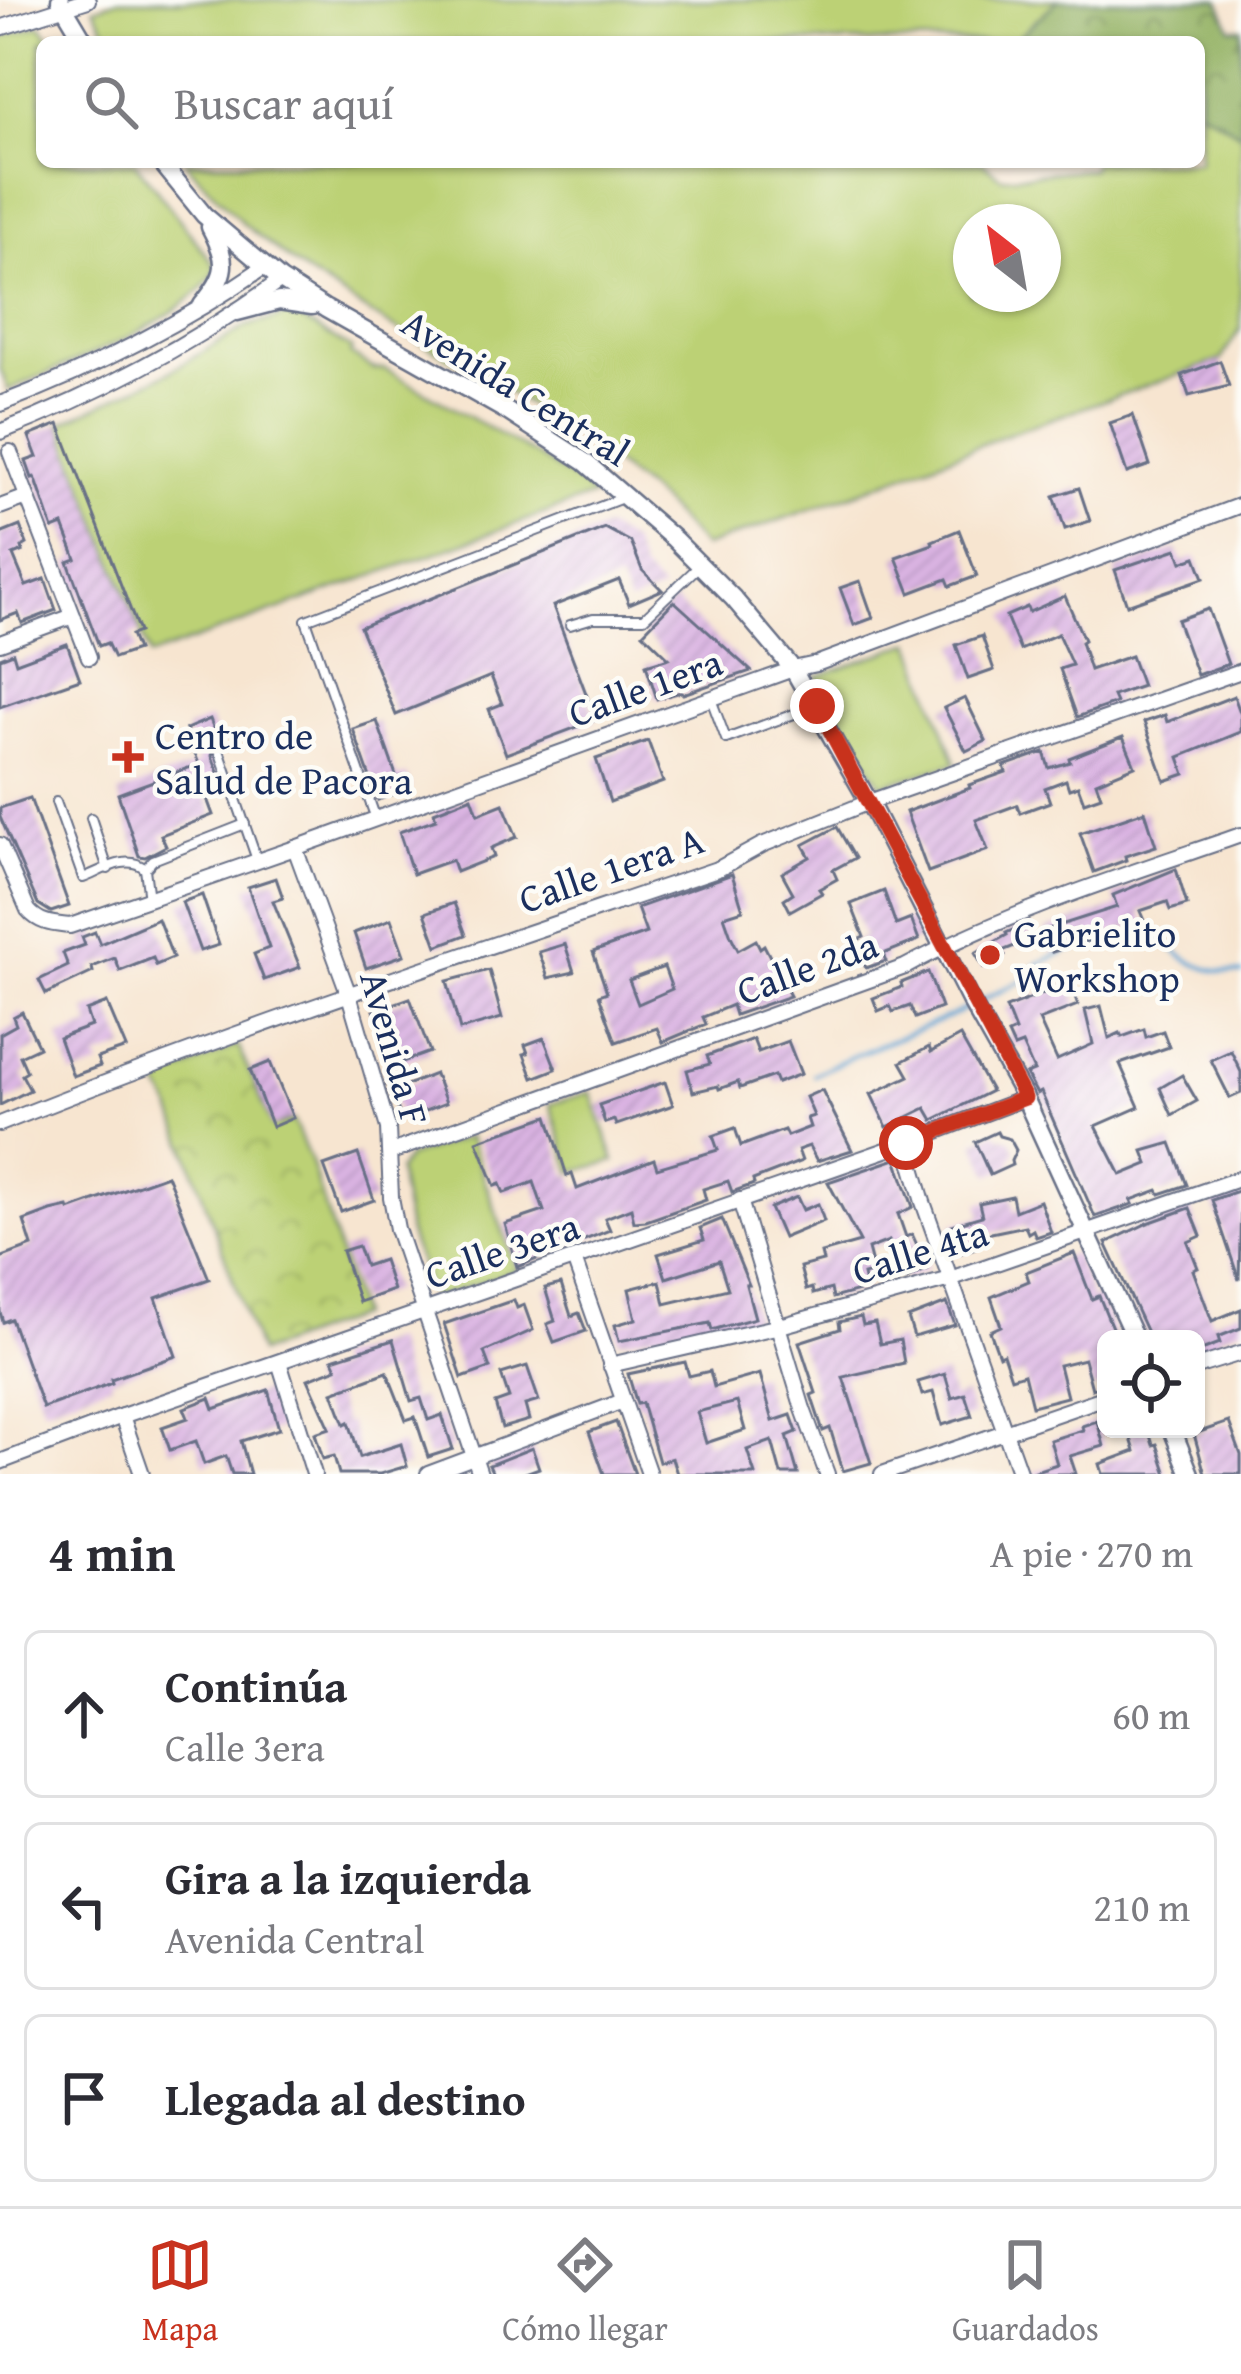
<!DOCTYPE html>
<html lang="es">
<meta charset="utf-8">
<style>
:root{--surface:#fff;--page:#f2f2f3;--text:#2b2b33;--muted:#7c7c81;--line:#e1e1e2;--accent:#c8321e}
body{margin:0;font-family:"Gentium Book Plus",serif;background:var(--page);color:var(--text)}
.controls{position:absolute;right:36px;bottom:36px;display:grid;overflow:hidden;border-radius:18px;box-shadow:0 3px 9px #0004}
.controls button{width:108px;height:108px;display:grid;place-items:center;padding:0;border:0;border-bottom:3px solid var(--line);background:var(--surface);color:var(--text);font:60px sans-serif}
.compass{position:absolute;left:953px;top:204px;width:108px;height:108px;border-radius:50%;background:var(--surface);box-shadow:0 3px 9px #0004;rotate:329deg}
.stop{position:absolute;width:36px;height:36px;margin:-27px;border:9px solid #c8321e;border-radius:50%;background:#fff}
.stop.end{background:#c8321e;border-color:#fff;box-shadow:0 3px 12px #0008}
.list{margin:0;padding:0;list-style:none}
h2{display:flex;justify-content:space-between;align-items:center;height:156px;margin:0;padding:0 48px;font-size:51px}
h2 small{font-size:39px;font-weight:400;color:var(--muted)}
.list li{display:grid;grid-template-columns:78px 1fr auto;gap:36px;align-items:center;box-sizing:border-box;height:168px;margin:0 24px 24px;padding:0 24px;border:3px solid var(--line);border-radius:18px}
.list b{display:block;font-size:45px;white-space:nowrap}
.list p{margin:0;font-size:39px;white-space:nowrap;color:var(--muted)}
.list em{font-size:39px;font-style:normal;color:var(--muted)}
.icon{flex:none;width:66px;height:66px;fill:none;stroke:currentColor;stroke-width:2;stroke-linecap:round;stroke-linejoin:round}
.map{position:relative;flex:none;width:1241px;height:1474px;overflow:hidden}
.search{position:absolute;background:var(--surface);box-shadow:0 3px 9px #0004;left:36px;right:36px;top:36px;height:132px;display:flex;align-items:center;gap:30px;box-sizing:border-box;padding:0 42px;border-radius:18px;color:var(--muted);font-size:45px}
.sheet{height:732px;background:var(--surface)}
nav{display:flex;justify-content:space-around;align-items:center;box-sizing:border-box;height:168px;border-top:3px solid var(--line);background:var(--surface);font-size:33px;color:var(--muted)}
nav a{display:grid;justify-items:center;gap:6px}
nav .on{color:var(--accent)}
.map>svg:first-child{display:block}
.grass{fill:#bcd175;stroke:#6c806a;stroke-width:3;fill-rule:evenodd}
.forest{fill:url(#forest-crowns);stroke:#587162;stroke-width:3}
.park{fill:url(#park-crowns);stroke:#6c806a;stroke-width:3}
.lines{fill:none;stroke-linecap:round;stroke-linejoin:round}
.stream{stroke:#5ca1d1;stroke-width:4.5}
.building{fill:url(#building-hatch);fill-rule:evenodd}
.service-casing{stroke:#686f86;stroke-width:12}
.minor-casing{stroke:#686f86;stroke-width:18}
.tertiary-casing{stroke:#686f86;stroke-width:21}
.service{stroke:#fff;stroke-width:8}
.minor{stroke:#fff;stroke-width:14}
.tertiary{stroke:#fff;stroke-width:16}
.route{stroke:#c8321e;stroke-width:15}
.poi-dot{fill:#c8321e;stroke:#fdfcf7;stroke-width:4.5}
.labels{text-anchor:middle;stroke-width:9;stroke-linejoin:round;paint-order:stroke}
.street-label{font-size:39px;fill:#1b2f5e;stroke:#fdfcf7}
.poi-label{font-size:39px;fill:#1b2f5e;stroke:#fdfcf7;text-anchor:start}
</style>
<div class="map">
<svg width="1241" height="1474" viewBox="0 0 1241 1474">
<defs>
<pattern id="forest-crowns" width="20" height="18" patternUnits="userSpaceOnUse" patternTransform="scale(3)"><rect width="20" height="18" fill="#95b366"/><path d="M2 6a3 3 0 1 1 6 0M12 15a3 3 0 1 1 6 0" fill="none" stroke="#799257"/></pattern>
<pattern id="park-crowns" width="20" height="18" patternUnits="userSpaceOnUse" patternTransform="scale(3)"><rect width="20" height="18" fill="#bcd175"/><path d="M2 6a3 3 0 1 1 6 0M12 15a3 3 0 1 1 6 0" fill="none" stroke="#a1b468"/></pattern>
<pattern id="building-hatch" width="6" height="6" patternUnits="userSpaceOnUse" patternTransform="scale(3)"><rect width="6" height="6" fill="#dab3e2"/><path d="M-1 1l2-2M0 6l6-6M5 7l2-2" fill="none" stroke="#ba9ac4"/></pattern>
</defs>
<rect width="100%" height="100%" fill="#fdfcf7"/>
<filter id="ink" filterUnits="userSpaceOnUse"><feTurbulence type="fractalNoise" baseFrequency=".00833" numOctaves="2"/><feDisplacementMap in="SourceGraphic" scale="24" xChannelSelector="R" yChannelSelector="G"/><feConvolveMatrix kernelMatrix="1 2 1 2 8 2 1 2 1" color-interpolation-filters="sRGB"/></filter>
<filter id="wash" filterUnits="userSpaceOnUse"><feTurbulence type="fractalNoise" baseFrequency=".004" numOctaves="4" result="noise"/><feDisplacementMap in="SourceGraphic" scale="48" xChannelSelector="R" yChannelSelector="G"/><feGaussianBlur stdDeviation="2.7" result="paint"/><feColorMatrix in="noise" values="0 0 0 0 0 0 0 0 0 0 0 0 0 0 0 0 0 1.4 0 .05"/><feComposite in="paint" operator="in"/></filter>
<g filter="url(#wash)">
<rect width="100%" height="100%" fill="#f7e5d0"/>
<g class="grass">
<path d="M119,0H1058L1013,42H112L94,8Z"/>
<path d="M41,25L53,42H42V162H135L214,264L215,272C184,323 64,365 8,390L0,368V38Z"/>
<path d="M1199,109L1241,134V328L1221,360L1016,431L858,492L704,547L656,497L576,434L489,380L382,321L304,271L243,224L185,162H982L1001,177L1091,169L1095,162H1199ZM971,222H1043V294H971Z"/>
<path d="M292,314L352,349L350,354L374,369H385L539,457L584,487L593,496L150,656L60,424L167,373L247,326Z"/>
<path d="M912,642L956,763L881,785L830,697L815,677Z"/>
<path d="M591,1092L615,1161L572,1172L550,1104Z"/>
<path d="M469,1137L517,1270L432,1299L408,1231L398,1171L408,1157Z"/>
</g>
<path class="forest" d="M1058,0H1219L1231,28H1241V134L1199,109V42H1013Z"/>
<path class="park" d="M238,1045L272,1127L293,1120L311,1162L359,1316L259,1353L172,1109L158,1083Z"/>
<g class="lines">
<g class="stream">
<path d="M978,1002L1026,979L1038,964L1068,950L1103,943H1132L1161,939C1188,963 1204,973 1241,973"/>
<path d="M814,1075C864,1048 917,1033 968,1008"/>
</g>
</g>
<g id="blocks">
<g class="building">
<path d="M1220,361L1229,386L1189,396L1182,375Z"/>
<path d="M1133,415L1150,465L1127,473L1110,423Z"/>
<path d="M59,424L139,632L131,635L137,650L114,658L107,643L99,646L68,562L76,559L63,525L53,529L35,477L32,478L26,461L37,457L29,436Z"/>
<path d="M1079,488L1090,521L1065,529L1054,496Z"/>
<path d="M20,526L27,544L22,547L23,551L13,555L26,586L45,579L56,610L22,623L18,613L0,620V534Z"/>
<path d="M605,528L631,542L642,570L662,590L629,604L619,580L553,606L596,720L506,754L489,709L502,704L491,676L396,715L360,627Z"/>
<path d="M959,530L977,576L950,586L947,579L910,593L896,557L933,544L932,541Z"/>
<path d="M1177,549L1182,562L1196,557L1204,578L1127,605L1115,570Z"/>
<path d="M860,581L873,618L854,625L840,588Z"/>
<path d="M1065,596L1084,640L1081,642L1090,670L1131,656L1142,686L1113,696L1116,703L1077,717L1060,669L1072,665L1058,634L1020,650L1006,616L1027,607L1029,612Z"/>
<path d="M674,601L751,671L683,694L681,692L657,699L646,665L669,658L643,633Z"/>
<path d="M1208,609L1228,664L1197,675L1177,620Z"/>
<path d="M982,636L994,670L968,679L956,645Z"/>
<path d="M67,644L80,679L0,707V658L13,653L16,663Z"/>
<path d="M1234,696L1241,715V732L1179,757L1185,774L1165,781L1144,722L1165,715L1167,722Z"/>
<path d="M965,698L986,741L966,751L944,708Z"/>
<path d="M210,719L217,737L211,739L214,748L212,756L224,789L206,796L213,815L161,835L166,846L145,857L139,856L118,794L199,764L186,729Z"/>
<path d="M377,721L397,778L407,775L412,788L378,800L353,729Z"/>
<path d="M1123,737L1135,766L1096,782L1101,796L1084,802L1078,786L1069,789L1066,780L1045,788L1050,802L1020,813L1017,805L976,820L988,850L928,872L906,812L970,788L969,785L1006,772L1004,766L1044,752L1049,768L1070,762L1069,758Z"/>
<path d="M648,741L663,782L610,802L596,759Z"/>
<path d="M472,797L478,814L503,804L517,837L491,848L494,857L456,872L452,860L413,874L399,832L436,819L434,812Z"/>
<path d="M30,798L69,906L51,912L38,904L0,817V808Z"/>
<path d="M1145,811L1156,846L1125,856L1126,860L1094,872L1080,833Z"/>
<path d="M837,827L855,858L833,870L837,879L819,889L822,893L790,911L784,899L793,893L782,873L810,857L803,845Z"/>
<path d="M1176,869L1187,905L1170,910L1167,902L1140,911L1145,923L1052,952L1045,930L1117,907L1113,895Z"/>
<path d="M732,874L743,910L724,916L731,936L738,950L756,940L760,948L764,945L790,996L735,1015L732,1005L703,1017L706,1024L663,1042L657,1028L616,1042L599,995L607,992L593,952L646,933L637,908ZM664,967L672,989L638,1004L629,980Z"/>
<path d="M276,878L283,898L273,901L300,967L264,980L254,954L269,948L248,887Z"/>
<path d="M884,891L896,925L911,919L919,940L883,954L886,961L866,968L855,941L864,937L851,904Z"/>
<path d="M202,895L219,945L200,951L182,902Z"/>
<path d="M454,903L466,935L437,946L425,913Z"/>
<path d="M158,919L173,958L156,965L153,958L120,971L115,958L92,967L93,972L46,994L39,980L68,966L63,953L85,945L82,937L95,932L100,944Z"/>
<path d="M391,919L404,955L366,968L354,933Z"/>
<path d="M1026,924L1032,939L1002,951L1005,956L984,968L975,953L1007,935L1006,933Z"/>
<path d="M565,944L574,972L548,978L539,952Z"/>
<path d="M489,970L502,1018L460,1030L447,981Z"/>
<path d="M928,972L941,1008L915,1018L910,1006L893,1012L890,1006L878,1011L873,998L902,987L901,983Z"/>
<path d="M1070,983L1078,1005L1039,1020L1057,1060L1093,1044L1085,1010L1101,1006L1109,1038L1120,1033L1122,1037L1144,1029L1146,1037L1163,1031L1169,1047L1120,1064L1139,1107L1096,1126L1121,1175L1148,1164L1143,1151L1171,1143L1187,1185L1160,1194L1158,1190L1131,1200L1133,1204L1095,1217L1041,1092L1037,1094L1026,1074L1034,1071L1022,1044L1014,1047L1008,1034L1015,1031L1006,1008Z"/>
<path d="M410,998L430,1052L394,1065L374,1011Z"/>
<path d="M107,1003L126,1048L97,1058L100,1066L73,1076L59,1038L91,1026L86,1011Z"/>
<path d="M22,1012L39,1047L20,1056L27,1072L22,1075L30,1090L0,1105V1034L16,1025L13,1017Z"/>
<path d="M960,1036L991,1091L933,1120L926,1108L887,1127L871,1094L909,1076L901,1062L929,1047L931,1052Z"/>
<path d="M544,1038L556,1069L533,1078L524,1054L528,1053L525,1045Z"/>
<path d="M753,1039L758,1052L788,1041L801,1074L777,1083L774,1076L740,1088L738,1082L719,1089L718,1086L693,1092L687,1070L710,1064L707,1056Z"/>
<path d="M1231,1051L1241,1072V1093L1230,1098L1211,1060Z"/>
<path d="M270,1062L293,1118L272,1127L250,1070Z"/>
<path d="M435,1074L446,1103L402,1120L391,1091Z"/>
<path d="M1182,1075L1197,1101L1172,1115L1160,1088Z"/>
<path d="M665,1082L673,1105L616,1125L614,1120L605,1123L599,1105Z"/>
<path d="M822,1090L852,1150L817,1161L809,1146L798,1150L802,1161L753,1180L754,1184L732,1192L728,1181L703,1189L706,1200L646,1221L634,1222L631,1208L605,1218L610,1230L517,1267L505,1224L544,1211L534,1182L504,1193L500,1184L495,1186L477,1141L548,1116L567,1176L572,1174L577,1189L654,1159L657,1168L718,1150L713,1136L735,1128L741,1146L784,1130L787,1136L810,1127L807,1118L814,1116L806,1097Z"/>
<path d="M997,1132L999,1136L1010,1139L1016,1150L1011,1161L1012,1165L990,1175L975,1142Z"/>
<path d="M358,1154L374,1200L341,1212L324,1166Z"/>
<path d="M896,1159L913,1207L898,1214L906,1237L912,1234L928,1269L906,1279L889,1241L868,1249L874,1272L863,1275L866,1289L833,1298L831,1289L813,1294L812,1288L806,1290L800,1267L823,1261L821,1253L860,1242L828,1182Z"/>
<path d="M167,1175L209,1279L156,1298L176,1356L111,1379L112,1383L43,1408L11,1319L3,1322L0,1312V1258L32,1246L24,1221L51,1211L68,1207L69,1210Z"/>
<path d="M1238,1191L1241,1199L1239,1280L1212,1200Z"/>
<path d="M1012,1196L1015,1211L1040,1201L1051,1232L1036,1237L1033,1230L1028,1233L1025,1226L972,1237L975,1248L961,1253L952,1225L982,1216L979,1203Z"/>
<path d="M797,1197L803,1210L818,1204L824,1221L783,1238L770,1208Z"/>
<path d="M1190,1208L1201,1236L1188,1242L1198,1268L1193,1270L1212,1321L1241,1309V1328L1218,1337L1220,1343L1196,1352V1339H1150L1106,1243L1148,1223Z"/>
<path d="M722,1219L749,1285H746L755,1318L712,1330L710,1323L619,1341L615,1325L636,1319L629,1289L660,1281L665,1304L728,1289L719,1261L666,1278L658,1254L704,1240L700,1228Z"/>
<path d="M358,1246L365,1266L383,1260L393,1290L359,1302L342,1251Z"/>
<path d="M1074,1253L1092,1299L1099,1296L1115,1335L1106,1339V1385L1092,1389L1084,1359L1059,1365L1067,1397L1032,1406L1024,1374L1011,1378L1003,1354L999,1356L990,1331L1001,1326L991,1297L1029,1281L1026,1272Z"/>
<path d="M561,1284L571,1316L579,1313L586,1331L554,1342L547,1324L555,1321L545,1288Z"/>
<path d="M514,1300L517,1308L524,1305L533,1330L484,1352L490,1368L462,1378L444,1324Z"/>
<path d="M947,1303L955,1325L914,1337L908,1318Z"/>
<path d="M861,1317L863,1325L875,1323L880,1344L900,1340L904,1363L843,1377L871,1463L843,1471L830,1428L823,1431L811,1395L816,1393L799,1342L840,1329L839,1322Z"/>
<path d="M393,1340L411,1401L421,1398L428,1420L442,1415L453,1449L428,1457L415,1417L406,1420L387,1372L333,1392L345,1424L349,1422L360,1457L401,1444L407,1466L380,1474H339L334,1456L323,1459L315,1433L330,1428L308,1379L337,1368L333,1359Z"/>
<path d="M685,1362L689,1376L710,1371L714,1387L760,1374L773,1421L791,1415L797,1432L787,1436L798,1474H781L772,1441L747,1450L755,1474H677L672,1458L659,1462L642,1403L637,1404L628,1374ZM737,1402L745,1430L706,1443L697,1412Z"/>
<path d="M527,1366L539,1401L525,1405L529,1420L502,1428L495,1403L509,1398L501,1374Z"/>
<path d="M945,1374L952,1398L965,1394L972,1416L942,1425L933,1392L922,1395L918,1382Z"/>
<path d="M268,1390L279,1429L241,1441L250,1474H232L226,1456L204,1464L196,1441L170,1450L162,1427L188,1418L184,1408L210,1398L214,1409Z"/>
<path d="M1097,1421L1104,1446L1070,1456L1076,1474H1034L1033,1472L1057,1464L1050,1440L1083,1430L1082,1426Z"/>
<path d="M616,1422L635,1474H604L589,1432Z"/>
<path d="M1229,1422L1241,1455V1474H1205L1194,1434Z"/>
<path d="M1128,1429H1148L1153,1445L1157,1444L1167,1474H1103L1100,1464L1135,1451Z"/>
<path d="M532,1448L539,1468L523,1474H493L489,1465Z"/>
</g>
</g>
</g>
<g filter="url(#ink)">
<use href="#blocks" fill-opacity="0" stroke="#686f86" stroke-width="3"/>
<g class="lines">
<g class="service-casing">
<g id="service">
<path d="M570,625L593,618H644L699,566"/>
<path d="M711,699L726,739L813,707"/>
<path d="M220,753L257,860"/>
<path d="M56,802L83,878C102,871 127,853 145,869"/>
<path d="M91,818L108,869"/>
<path d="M376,819L306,620L625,497"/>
<path d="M149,899L145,869L153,860L245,824"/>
</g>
</g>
<g class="minor-casing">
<g id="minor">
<path d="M0,28L88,0"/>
<path d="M0,404C92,369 183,323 264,267"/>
<path d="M0,432C100,393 194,343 281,280"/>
<path d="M10,452L89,657"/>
<path d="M0,507L27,497"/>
<path d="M0,643L73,616"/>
<path d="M0,845L28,910C40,924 53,924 70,926L295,848L793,669L816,664L1241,505"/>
<path d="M295,848L349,995L388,1128L391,1197L397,1229L480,1474"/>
<path d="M0,1124C236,1029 479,950 720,868L762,845L869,802L1241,671"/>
<path d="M906,1143L923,1202L1020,1474"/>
<path d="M391,1152L905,967C1011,910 1128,874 1241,835"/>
<path d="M740,1200L803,1409L827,1474"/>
<path d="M574,1259L649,1474"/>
<path d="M279,1362L314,1474"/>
<path d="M610,1365L780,1326L950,1279L1241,1178"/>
<path d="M1196,1367L1241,1353"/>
<path d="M122,1416L142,1474"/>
<path d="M0,1462L122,1416L906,1143L1025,1098"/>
<path d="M428,1474L623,1401"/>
<path d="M882,1474L1106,1397"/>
</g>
</g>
<g class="tertiary-casing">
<g id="tertiary">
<path d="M60,0L85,42"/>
<path d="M161,162L204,215L281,280L326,309L505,410L585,462L674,539L733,598L793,669L869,802L970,1000L1025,1098L1135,1339"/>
<path d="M202,305C228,273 229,263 210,227"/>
<path d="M237,312L279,301L312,306"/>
<path d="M1172,1429L1190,1474"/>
</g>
</g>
<use href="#service" class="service"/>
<use href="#minor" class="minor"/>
<use href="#tertiary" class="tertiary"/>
</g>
</g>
<g class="lines" filter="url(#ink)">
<path class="route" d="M817,706L1025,1098L906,1143"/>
</g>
<g class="poi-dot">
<path d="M122 739h12v12h12v12h-12v12h-12v-12h-12v-12h12z"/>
<circle cx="990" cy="955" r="12"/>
</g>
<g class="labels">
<g class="street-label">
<text transform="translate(516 387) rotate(32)" y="14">Avenida Central</text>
<text transform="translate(645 687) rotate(-20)" y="14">Calle 1era</text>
<text transform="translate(611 869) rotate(-19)" y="14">Calle 1era A</text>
<text transform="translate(807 967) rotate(-20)" y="14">Calle 2da</text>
<text transform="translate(395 1048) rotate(74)" y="14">Avenida F</text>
<text transform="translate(502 1250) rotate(-19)" y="14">Calle 3era</text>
<text transform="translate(920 1251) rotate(-17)" y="14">Calle 4ta</text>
</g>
<g class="poi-label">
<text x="155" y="749">Centro de<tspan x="155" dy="45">Salud de Pacora</tspan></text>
<text x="1014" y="947">Gabrielito<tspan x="1014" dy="45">Workshop</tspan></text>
</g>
</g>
</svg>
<div class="controls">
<button><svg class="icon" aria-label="locate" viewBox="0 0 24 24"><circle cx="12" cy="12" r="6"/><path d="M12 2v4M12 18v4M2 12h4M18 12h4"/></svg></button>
</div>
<svg class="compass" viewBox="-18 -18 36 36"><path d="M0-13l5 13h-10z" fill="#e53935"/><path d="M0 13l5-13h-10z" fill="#7c7c81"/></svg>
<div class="stop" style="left:906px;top:1143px"></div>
<div class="stop end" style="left:817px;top:706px"></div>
<div class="search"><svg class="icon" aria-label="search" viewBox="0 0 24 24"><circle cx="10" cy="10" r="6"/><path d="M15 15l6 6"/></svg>Buscar aquí</div>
</div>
<section class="sheet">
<h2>4 min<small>A pie · 270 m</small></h2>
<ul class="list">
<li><svg class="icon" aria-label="ahead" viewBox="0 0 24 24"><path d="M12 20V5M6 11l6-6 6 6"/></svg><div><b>Continúa</b><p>Calle 3era</p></div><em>60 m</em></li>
<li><svg class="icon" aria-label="left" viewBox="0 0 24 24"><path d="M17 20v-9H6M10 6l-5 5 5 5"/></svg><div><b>Gira a la izquierda</b><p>Avenida Central</p></div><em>210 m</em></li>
<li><svg class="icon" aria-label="arrive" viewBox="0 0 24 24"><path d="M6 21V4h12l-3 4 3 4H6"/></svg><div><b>Llegada al destino</b></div></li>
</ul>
</section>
<nav>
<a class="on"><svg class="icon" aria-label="map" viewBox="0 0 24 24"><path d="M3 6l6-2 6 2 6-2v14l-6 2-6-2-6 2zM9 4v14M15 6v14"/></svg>Mapa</a>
<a><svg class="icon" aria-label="directions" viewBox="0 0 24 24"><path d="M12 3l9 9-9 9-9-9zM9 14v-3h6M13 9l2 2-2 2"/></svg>Cómo llegar</a>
<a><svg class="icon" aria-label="saved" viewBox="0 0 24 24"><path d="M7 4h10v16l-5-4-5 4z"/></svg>Guardados</a>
</nav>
